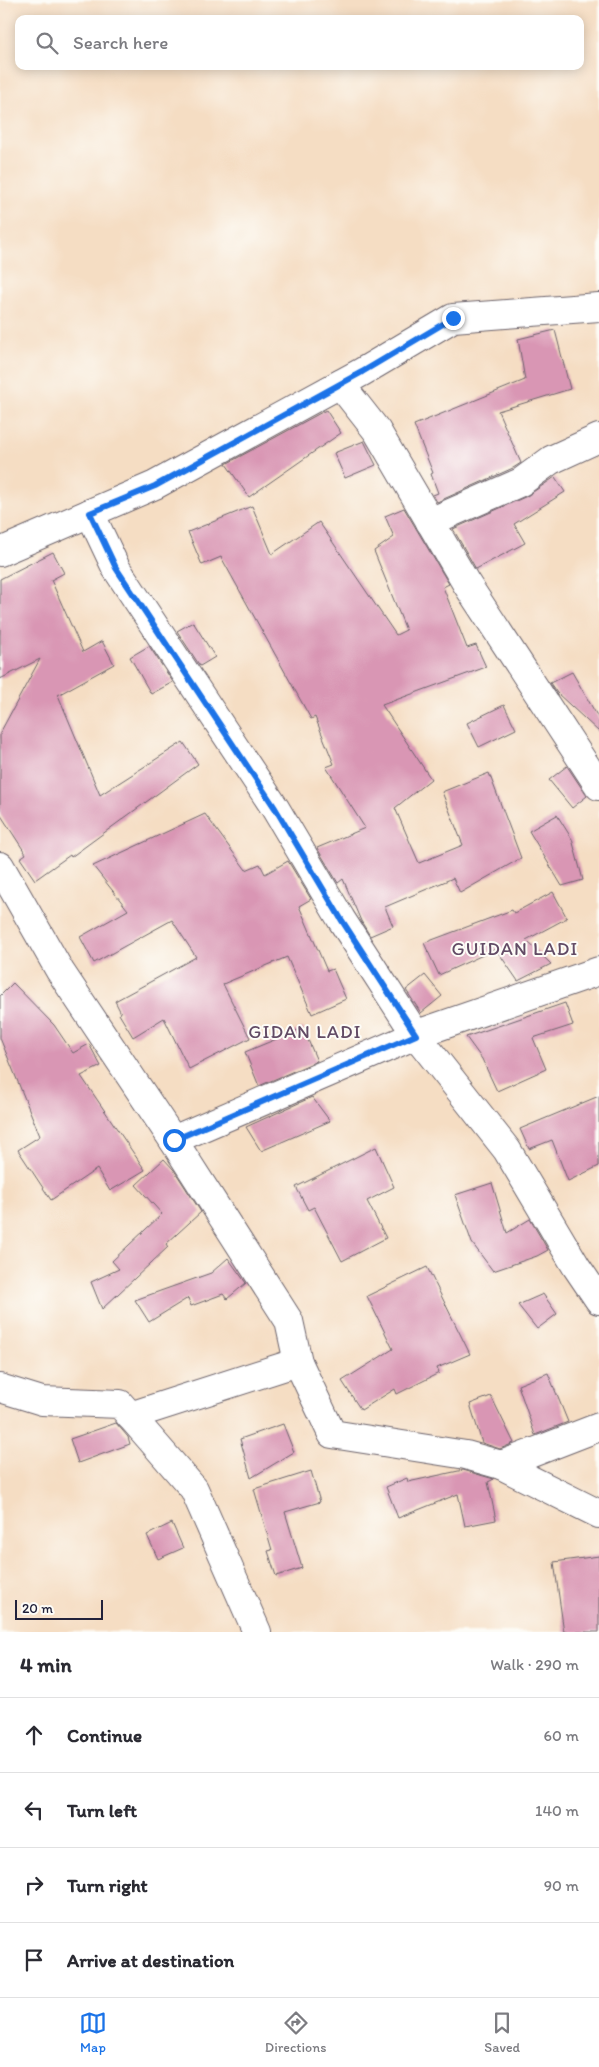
<!DOCTYPE html>
<meta charset="utf-8">
<style>
:root{--surface:#fff;--page:#f2f2f3;--text:#2b2b33;--muted:#7c7c81;--line:#e1e1e2;--accent:#1a73e8}
body{margin:0;font-family:Itim,sans-serif;background:var(--page);color:var(--text)}
.scale{position:absolute;left:15px;bottom:12px;width:88px;box-sizing:border-box;padding-left:5px;border:2px solid #22223b;border-top:0;font-size:14px;line-height:18px;white-space:nowrap;color:#22223b;-webkit-text-stroke:4px #fdfcf7;paint-order:stroke}
.stop{position:absolute;width:15px;height:15px;margin:-11px;border:4px solid #1a73e8;border-radius:50%;background:#fff}
.stop.end{background:#1a73e8;border-color:#fff;box-shadow:0 1px 5px #0008}
.list{margin:0;padding:0;list-style:none}
h2{display:flex;justify-content:space-between;align-items:center;height:65px;margin:0;padding:0 20px;font-size:21px}
h2 small{font-size:16px;font-weight:400;color:var(--muted)}
.list li{display:grid;grid-template-columns:32px 1fr auto;gap:15px;align-items:center;box-sizing:border-box;height:75px;padding:0 20px;border-top:1px solid var(--line)}
.list b{display:block;font-size:19px;white-space:nowrap}
.list em{font-size:16px;font-style:normal;color:var(--muted)}
.icon{flex:none;width:28px;height:28px;fill:none;stroke:currentColor;stroke-width:2;stroke-linecap:round;stroke-linejoin:round}
.map{position:relative;flex:none;width:599px;height:1632px;overflow:hidden}
.search{position:absolute;background:var(--surface);box-shadow:0 2px 12px #0003;left:15px;right:15px;top:15px;height:55px;display:flex;align-items:center;gap:12px;box-sizing:border-box;padding:0 18px;border-radius:10px;color:var(--muted);font-size:19px}
.sheet{height:365px;background:var(--surface)}
nav{display:flex;justify-content:space-around;align-items:center;box-sizing:border-box;height:70px;border-top:1px solid var(--line);background:var(--surface);font-size:14px;color:var(--muted)}
nav a{display:grid;justify-items:center;gap:2px}
nav .on{color:var(--accent)}
.map>svg:first-child{display:block}
.building{fill:#d996b4}
.lines{fill:none;stroke-linecap:round;stroke-linejoin:round}
.minor-casing{stroke:#6c636b;stroke-width:30}
.minor{stroke:#fff;stroke-width:28}
.route{stroke:#1a73e8;stroke-width:6}
.labels{text-anchor:middle;stroke-width:4;stroke-linejoin:round;paint-order:stroke}
.quarter-label{font-size:19px;letter-spacing:1px;fill:#624b65;stroke:#fdfcf7}
</style>
<div class="map">
<svg width="599" height="1632" viewBox="0 0 599 1632">
<rect width="100%" height="100%" fill="#fdfcf7"/>
<filter id="ink" filterUnits="userSpaceOnUse"><feTurbulence type="fractalNoise" baseFrequency=".02" numOctaves="2"/><feDisplacementMap in="SourceGraphic" scale="10" xChannelSelector="R" yChannelSelector="G"/><feConvolveMatrix kernelMatrix="1 2 1 2 8 2 1 2 1" color-interpolation-filters="sRGB"/></filter>
<filter id="wash" filterUnits="userSpaceOnUse"><feTurbulence type="fractalNoise" baseFrequency=".0096" numOctaves="4" result="noise"/><feDisplacementMap in="SourceGraphic" scale="20" xChannelSelector="R" yChannelSelector="G"/><feGaussianBlur stdDeviation="1.12" result="paint"/><feColorMatrix in="noise" values="0 0 0 0 0 0 0 0 0 0 0 0 0 0 0 0 0 1.4 0 .05"/><feComposite in="paint" operator="in"/></filter>
<g filter="url(#wash)">
<rect width="100%" height="100%" fill="#f5ddc3"/>
<g id="blocks">
<g class="building">
<path d="M555,330L570,389L498,411L521,463L513,468L437,502L433,495L438,493L431,474L433,473L414,425L525,380L518,339Z"/>
<path d="M326,410L341,433L249,497L226,464Z"/>
<path d="M364,441L376,465L345,478L334,453Z"/>
<path d="M555,477L565,492L514,524L525,543L476,569L453,529L527,496Z"/>
<path d="M252,506L272,554L319,522L396,635L406,630L374,551L394,537L385,516L404,508L449,584L443,587L467,648L476,645L486,667L382,705L431,779L395,808L419,863L463,845L442,792L489,773L521,858L460,893L453,878L385,907L393,926L370,936L361,921L343,879L338,883L317,848L365,828L326,767L334,764L315,717L311,719L221,557L202,565L188,532Z"/>
<path d="M53,552L64,573L51,580L83,652L102,641L114,664L58,695L100,795L183,742L198,764L71,857L70,855L35,880L20,858L26,854L0,814V733L40,659L0,679V579Z"/>
<path d="M193,622L215,657L200,666L177,631Z"/>
<path d="M149,646L173,682L151,694L130,657Z"/>
<path d="M572,672L599,719V732L557,693L550,683Z"/>
<path d="M504,705L516,729L479,747L467,723Z"/>
<path d="M567,766L587,796L572,808L549,780Z"/>
<path d="M205,814L246,870L260,864L265,874L288,861L311,899L299,906L327,971L333,969L346,999L312,1014L287,957L223,984L250,1038L189,1069L164,1018L133,1037L119,1014L121,1013L115,1001L196,957L172,920L94,963L80,937L128,910L93,866Z"/>
<path d="M557,815L572,839L583,880L562,886L529,831Z"/>
<path d="M553,892L567,918L526,940L551,964L518,981L496,949L439,975L424,943L512,910L514,913Z"/>
<path d="M425,975L442,996L421,1013L406,990Z"/>
<path d="M13,983L54,1025L73,1053L89,1044L101,1066L81,1076L145,1170L110,1191L97,1169L51,1200L18,1150L40,1136L0,1038V996Z"/>
<path d="M565,1003L573,1025L533,1038L546,1069L497,1091L482,1059L466,1037Z"/>
<path d="M303,1028L317,1061L259,1086L245,1052Z"/>
<path d="M599,1096V1166L568,1181L552,1140L529,1149L520,1129Z"/>
<path d="M312,1097L330,1121L261,1151L246,1127Z"/>
<path d="M376,1147L394,1187L367,1201L386,1238L342,1261L314,1207L308,1210L296,1187Z"/>
<path d="M164,1159L174,1170L201,1212L166,1244L168,1247L102,1309L91,1282L119,1269L112,1261L162,1214L136,1185Z"/>
<path d="M492,1183L507,1233L530,1219L548,1250L537,1256L493,1271L472,1243L455,1195Z"/>
<path d="M228,1258L246,1283L227,1299L223,1294L191,1306L188,1298L149,1322L135,1300L211,1273Z"/>
<path d="M427,1267L470,1354L437,1368L439,1373L397,1394L395,1389L361,1410L342,1381L393,1349L367,1296Z"/>
<path d="M543,1294L557,1314L537,1329L518,1305Z"/>
<path d="M548,1373L568,1422L535,1435L518,1385Z"/>
<path d="M491,1396L514,1443L500,1449L482,1443L470,1404Z"/>
<path d="M116,1423L128,1437L130,1444L78,1463L70,1439Z"/>
<path d="M283,1424L294,1452L251,1478L240,1439Z"/>
<path d="M463,1470L494,1479L488,1482L496,1520L465,1526L458,1494L398,1518L386,1487L407,1478L408,1482Z"/>
<path d="M311,1471L320,1502L285,1512L302,1568L276,1576L268,1551L272,1550L254,1489Z"/>
<path d="M172,1523L183,1548L158,1559L147,1535Z"/>
<path d="M599,1556V1632H564L554,1562Z"/>
</g>
</g>
</g>
<g filter="url(#ink)">
<use href="#blocks" fill-opacity="0" stroke="#6c636b" stroke-width="1"/>
<g class="lines">
<g class="minor-casing">
<g id="minor">
<path d="M340,384L377,431L466,583L599,786"/>
<path d="M90,513L116,568L275,808L341,919L416,1035L507,1150L576,1266L599,1300"/>
<path d="M430,522L521,482L551,460L599,438"/>
<path d="M0,552L155,485L362,372L453,318L599,307"/>
<path d="M0,866L60,971L173,1140"/>
<path d="M298,1362L289,1321L173,1140L423,1032L599,971"/>
<path d="M0,1388L42,1401L120,1404L194,1489L257,1632"/>
<path d="M130,1416L298,1362L332,1434L466,1455L501,1465L599,1427"/>
<path d="M501,1465L599,1514"/>
</g>
</g>
<use href="#minor" class="minor"/>
</g>
</g>
<g class="lines" filter="url(#ink)">
<path class="route" d="M174,1140L416,1035L341,919L275,808L116,568L90,513L155,486L362,372L453,318"/>
</g>
<g class="labels">
<g class="quarter-label">
<text x="515" y="955">GUIDAN LADI</text>
<text x="305" y="1038">GIDAN LADI</text>
</g>
</g>
</svg>
<div class="scale">20 m</div>
<div class="stop" style="left:174px;top:1140px"></div>
<div class="stop end" style="left:453px;top:318px"></div>
<div class="search"><svg class="icon" aria-label="search" viewBox="0 0 24 24"><circle cx="10" cy="10" r="6"/><path d="M15 15l6 6"/></svg>Search here</div>
</div>
<section class="sheet">
<h2>4 min<small>Walk · 290 m</small></h2>
<ul class="list">
<li><svg class="icon" aria-label="ahead" viewBox="0 0 24 24"><path d="M12 20V5M6 11l6-6 6 6"/></svg><div><b>Continue</b></div><em>60 m</em></li>
<li><svg class="icon" aria-label="left" viewBox="0 0 24 24"><path d="M17 20v-9H6M10 6l-5 5 5 5"/></svg><div><b>Turn left</b></div><em>140 m</em></li>
<li><svg class="icon" aria-label="right" viewBox="0 0 24 24"><path d="M7 20v-9h11M14 6l5 5-5 5"/></svg><div><b>Turn right</b></div><em>90 m</em></li>
<li><svg class="icon" aria-label="arrive" viewBox="0 0 24 24"><path d="M6 21V4h12l-3 4 3 4H6"/></svg><div><b>Arrive at destination</b></div></li>
</ul>
</section>
<nav>
<a class="on"><svg class="icon" aria-label="map" viewBox="0 0 24 24"><path d="M3 6l6-2 6 2 6-2v14l-6 2-6-2-6 2zM9 4v14M15 6v14"/></svg>Map</a>
<a><svg class="icon" aria-label="directions" viewBox="0 0 24 24"><path d="M12 3l9 9-9 9-9-9zM9 14v-3h6M13 9l2 2-2 2"/></svg>Directions</a>
<a><svg class="icon" aria-label="saved" viewBox="0 0 24 24"><path d="M7 4h10v16l-5-4-5 4z"/></svg>Saved</a>
</nav>
